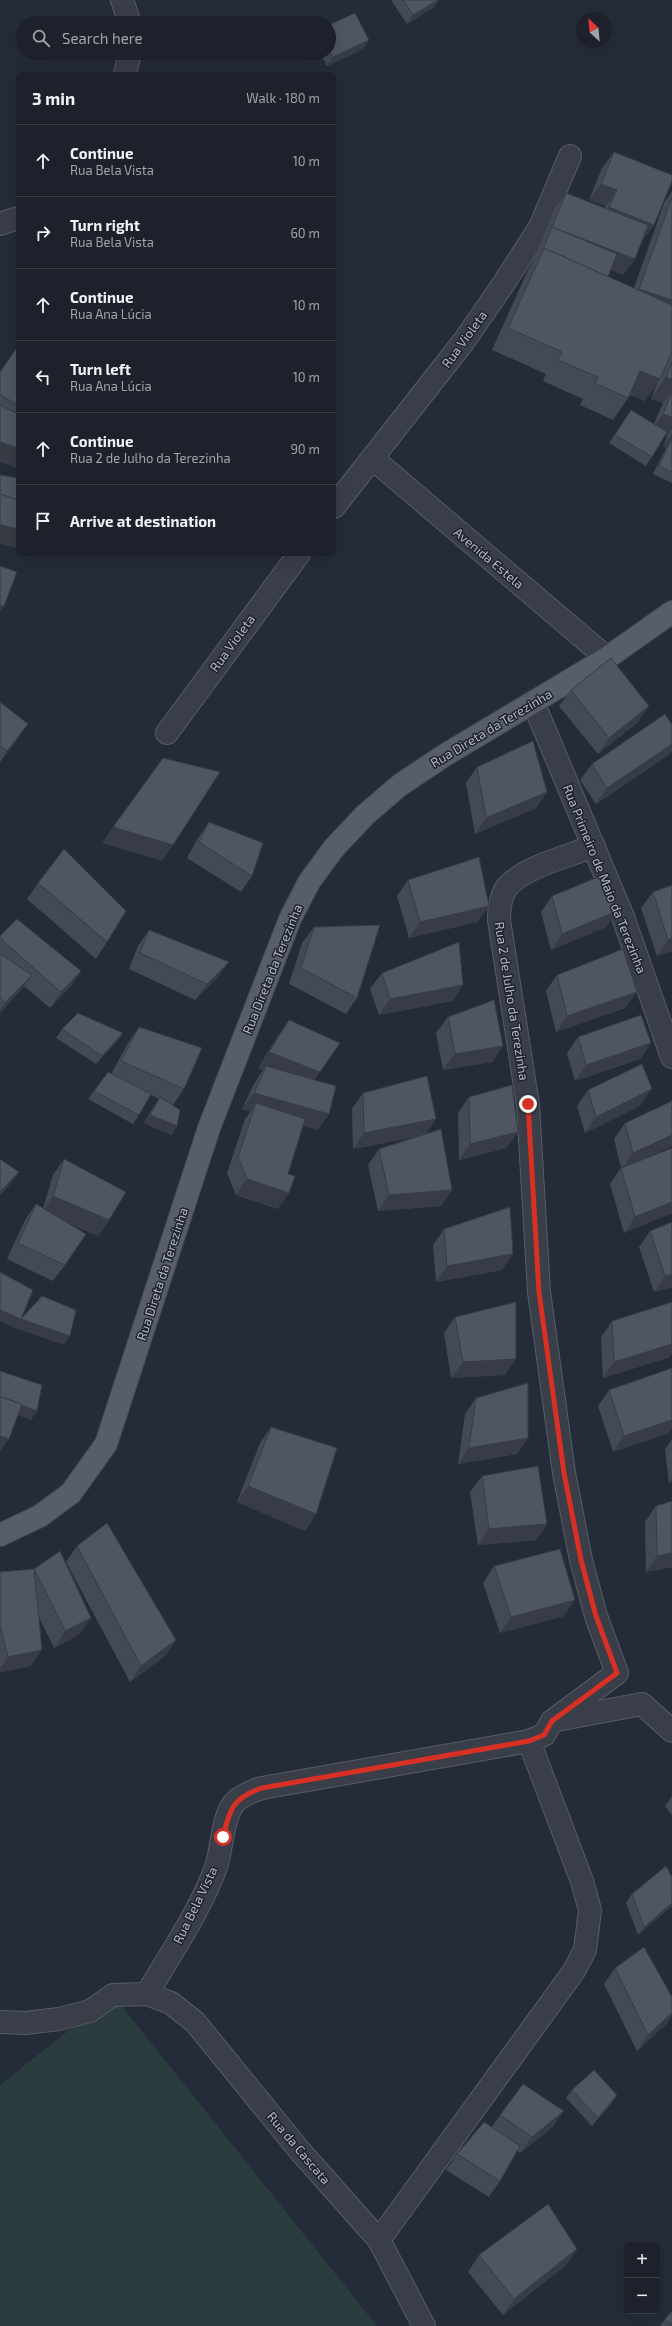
<!DOCTYPE html>
<meta charset="utf-8">
<style>
:root{--surface:#1c212b;--page:#292e37;--text:#f1f3f6;--muted:#a0a3a9;--line:#3a3e47}
body{margin:0;font-family:"Exo 2",sans-serif;background:var(--page);color:var(--text)}
.controls{position:absolute;right:12px;bottom:12px;display:grid;overflow:hidden;border-radius:6px;box-shadow:0 4px 16px #0002}
.controls button{width:36px;height:36px;display:grid;place-items:center;padding:0;border:0;border-bottom:1px solid var(--line);background:var(--surface);color:var(--text);font:20px sans-serif}
.compass{position:absolute;left:576px;top:12px;width:36px;height:36px;border-radius:50%;background:var(--surface);box-shadow:0 4px 16px #0002;rotate:334deg}
.stop{position:absolute;width:12px;height:12px;margin:-9px;border:3px solid #d93025;border-radius:50%;background:#fff}
.stop.end{background:#d93025;border-color:#fff;box-shadow:0 1px 4px #0008}
.list{margin:0;padding:0;list-style:none}
h2{display:flex;justify-content:space-between;align-items:center;height:52px;margin:0;padding:0 16px;font-size:17px}
h2 small{font-size:13px;font-weight:400;color:var(--muted)}
.list li{display:grid;grid-template-columns:26px 1fr auto;gap:12px;align-items:center;box-sizing:border-box;height:72px;padding:0 16px;border-top:1px solid var(--line)}
.list b{display:block;font-size:15px;white-space:nowrap}
.list p{margin:0;font-size:13px;white-space:nowrap;color:var(--muted)}
.list em{font-size:13px;font-style:normal;color:var(--muted)}
.icon{flex:none;width:22px;height:22px;fill:none;stroke:currentColor;stroke-width:2;stroke-linecap:round;stroke-linejoin:round}
.map{position:relative;flex:none;width:672px;height:2326px;overflow:hidden}
.search{position:absolute;background:var(--surface);box-shadow:0 4px 16px #0002;left:16px;top:16px;width:320px;height:44px;display:flex;align-items:center;gap:10px;box-sizing:border-box;padding:0 14px;border-radius:22px;color:var(--muted);font-size:15px}
.panel{position:absolute;background:var(--surface);box-shadow:0 4px 16px #0002;left:16px;top:72px;width:320px;height:484px;border-radius:6px}
.map>svg:first-child{display:block}
.green{fill:#2b3c3e}
.lines{fill:none;stroke-linecap:round;stroke-linejoin:round}
.minor-casing{stroke:#575c67;stroke-width:24}
.major-casing{stroke:#424752;stroke-width:24}
.minor{stroke:#393e49;stroke-width:22}
.major{stroke:#575d69;stroke-width:22}
.wall{fill:#434a56}
.shaded-wall{fill:#373c46}
.building{fill:#4e5664;stroke:#373c46}
.route{stroke:#d93025;stroke-width:5}
.labels{text-anchor:middle;stroke-width:3;stroke-linejoin:round;paint-order:stroke}
.street-label{font-size:13px;fill:#b4b9c5;stroke:#1e232e}
</style>
<div class="map">
<svg width="672" height="2326" viewBox="0 0 672 2326">
<rect width="100%" height="100%" fill="#252c39"/>
<path class="green" d="M113,1995L377,2326H0V2085Z"/>
<g class="lines">
<g class="minor-casing">
<g id="minor">
<path d="M122,0L130,23"/>
<path d="M125,74L130,53"/>
<path d="M0,224L18,218"/>
<path d="M372,458L607,658"/>
<path d="M334,507L464,341L502,286L540,227L570,156"/>
<path d="M533,702L623,917L672,1057"/>
<path d="M167,733L299,554"/>
<path d="M557,1720L642,1704L672,1731"/>
<path d="M147,1994C171,1953 202,1908 217,1864C222,1847 223,1814 235,1802C242,1795 253,1791 262,1788L529,1741L544,1735L552,1721L617,1673L596,1616L581,1560L564,1473L539,1292L528,1105L499,920C499,909 500,897 507,887C524,867 569,856 594,846"/>
<path d="M0,2022L26,2023L59,2019L90,2011L113,1995L147,1994L171,2003L195,2022L300,2151L379,2240L424,2326"/>
<path d="M379,2240L574,1971L585,1950L590,1910L582,1881L529,1741"/>
</g>
</g>
<g class="major-casing">
<path id="major" d="M0,1535L40,1516L71,1493L106,1444L209,1128L290,919L309,882L334,848L365,815L400,785L445,755L607,658L672,612"/>
</g>
<use href="#minor" class="minor"/>
<use href="#major" class="major"/>
</g>
<g class="wall">
<path d="M391,0H439L434,7L407,24Z"/>
<path d="M329,25L369,40L363,49L327,66L320,53H329Z"/>
<path d="M614,152L654,225L642,241L635,259L623,275L611,270L608,277L634,288L664,203L672,192V483L653,474L666,448L663,446L667,436L665,435L646,466L609,443L631,410L654,424L663,403L651,399L657,383L645,401L630,395L628,398L613,420L580,405L583,399L543,381L546,374L492,350L528,270L531,265L541,243L554,209L566,193L605,208L606,206L589,200L602,168Z"/>
<path d="M18,346V468L0,462V372Z"/>
<path d="M571,690L649,706L638,722L598,754L559,706Z"/>
<path d="M0,702L17,740L0,762Z"/>
<path d="M672,725V751L670,754L596,804L580,780L592,764Z"/>
<path d="M477,767L547,792L536,808L475,834L466,783Z"/>
<path d="M209,822L252,876L241,892L187,858L198,838Z"/>
<path d="M408,880L489,906L477,922L409,938L397,896Z"/>
<path d="M38,883L107,942L96,959L27,899Z"/>
<path d="M672,885V951L657,956L641,908L653,892Z"/>
<path d="M552,896L617,911L606,927L551,950L541,912Z"/>
<path d="M314,927L357,998L346,1014L289,984L302,943Z"/>
<path d="M149,930L229,962L217,978L195,1000L129,969L138,946Z"/>
<path d="M0,936L81,971L70,987L50,1008L24,986L20,991L0,1013Z"/>
<path d="M382,973L463,985L452,1001L379,1015L370,989Z"/>
<path d="M557,975L625,1008L556,1032L546,991Z"/>
<path d="M448,1017L503,1046L492,1062L443,1070L436,1033Z"/>
<path d="M289,1020L329,1114L318,1130L303,1126L288,1174L278,1209L236,1195L227,1173L245,1119L251,1111L242,1109L255,1082L263,1070L258,1068L278,1036Z"/>
<path d="M139,1027L184,1089L173,1105L170,1104L177,1126L171,1135L144,1123L154,1106L159,1099L151,1095L139,1115L133,1124L88,1099L94,1091L111,1074L128,1043Z"/>
<path d="M62,1029L123,1033L117,1041L96,1064L56,1038Z"/>
<path d="M578,1037L651,1043L640,1059L575,1081L567,1053Z"/>
<path d="M588,1090L641,1105L585,1133L577,1106Z"/>
<path d="M363,1093L426,1134L452,1190L441,1206L378,1211L368,1165L379,1149L421,1136L353,1149L352,1109Z"/>
<path d="M469,1097L518,1132L506,1148L459,1160L458,1113Z"/>
<path d="M625,1123L672,1146L641,1160L672,1213L624,1233L610,1184L621,1168L614,1139Z"/>
<path d="M64,1159L109,1220L98,1236L66,1222L65,1265L53,1281L7,1259L25,1220L36,1204L43,1208L53,1175Z"/>
<path d="M444,1229L502,1270L436,1282L433,1245Z"/>
<path d="M650,1231L672,1287L654,1292L639,1247Z"/>
<path d="M455,1317L505,1375L451,1378L444,1333Z"/>
<path d="M612,1321L670,1357L603,1378L601,1337Z"/>
<path d="M672,1368V1428L669,1433L613,1452L598,1406L609,1390Z"/>
<path d="M476,1398L528,1438L517,1454L458,1464L465,1414Z"/>
<path d="M271,1427L316,1514L305,1531L237,1502L260,1443Z"/>
<path d="M672,1439V1482L669,1483L665,1449Z"/>
<path d="M482,1476L547,1524L536,1540L478,1545L470,1492Z"/>
<path d="M656,1506L672,1567L646,1572L645,1522Z"/>
<path d="M77,1546L176,1640L165,1656L130,1682L66,1562Z"/>
<path d="M494,1566L564,1616L500,1633L483,1583Z"/>
<path d="M34,1569L80,1634L54,1648L39,1617L31,1666L0,1672V1572Z"/>
<path d="M672,1796V1815L665,1806Z"/>
<path d="M672,1877V1906L638,1935L626,1903L632,1894Z"/>
<path d="M615,1968L672,1997V2015L667,2023L637,2051L604,1984Z"/>
<path d="M572,2090L617,2095L611,2104L592,2126L566,2098Z"/>
<path d="M500,2115L553,2127L520,2153L517,2151L500,2181L489,2197L446,2170L457,2154L492,2127Z"/>
<path d="M577,2249L566,2265L503,2315L468,2272L479,2255Z"/>
<path d="M672,2311V2326H660L665,2319Z"/>
</g>
<g class="shaded-wall">
<path d="M438,0H439L434,7L407,24L413,15Z"/>
<path d="M369,40L363,49L327,66L333,57Z"/>
<path d="M601,184L617,190L606,206L589,200Z"/>
<path d="M609,207L654,225L642,241L598,223Z"/>
<path d="M552,227L541,243L552,227L635,259L623,275L545,244Z"/>
<path d="M639,289L672,300V320L628,305Z"/>
<path d="M640,371L660,379L645,401L625,393Z"/>
<path d="M666,377L672,379V390L663,403L651,399Z"/>
<path d="M663,414L672,417V429L667,436L652,430Z"/>
<path d="M672,433V450L671,440L666,448L663,446Z"/>
<path d="M0,442L18,448V468L0,462Z"/>
<path d="M0,525L18,529V548L0,544Z"/>
<path d="M0,605L4,606L0,612Z"/>
<path d="M649,706L638,722L598,754L609,738Z"/>
<path d="M28,724L17,740L0,762L7,751Z"/>
<path d="M672,744V751L670,754L596,804L607,788Z"/>
<path d="M547,792L536,808L475,834L486,818Z"/>
<path d="M113,827L173,845L162,861L102,843Z"/>
<path d="M489,906L477,922L409,938L420,922Z"/>
<path d="M617,911L606,927L551,950L562,934Z"/>
<path d="M672,938V951L657,956L668,940Z"/>
<path d="M229,962L217,978L195,1000L207,984Z"/>
<path d="M81,971L70,987L50,1008L61,992Z"/>
<path d="M32,975L20,991L0,1013V1010L5,1003Z"/>
<path d="M463,985L452,1001L379,1015L390,999Z"/>
<path d="M637,992L625,1008L556,1032L567,1016Z"/>
<path d="M123,1033L117,1041L96,1064L102,1056Z"/>
<path d="M651,1043L640,1059L575,1081L586,1065Z"/>
<path d="M503,1046L492,1062L443,1070L455,1054Z"/>
<path d="M269,1052L320,1072L309,1088L266,1066L263,1070L258,1068Z"/>
<path d="M652,1089L641,1105L585,1133L596,1117Z"/>
<path d="M254,1093L329,1114L318,1130L253,1112L256,1103L251,1111L242,1109Z"/>
<path d="M150,1115L177,1126L171,1135L144,1123Z"/>
<path d="M436,1119L425,1135L353,1149L364,1133Z"/>
<path d="M518,1132L506,1148L459,1160L470,1144Z"/>
<path d="M672,1135V1146L621,1170L633,1153Z"/>
<path d="M19,1172L7,1188L0,1196V1192Z"/>
<path d="M247,1179L289,1193L278,1209L236,1195Z"/>
<path d="M452,1190L441,1206L378,1211L389,1195Z"/>
<path d="M53,1196L109,1220L98,1236L42,1212Z"/>
<path d="M672,1202V1213L624,1233L635,1217Z"/>
<path d="M513,1254L502,1270L436,1282L447,1266Z"/>
<path d="M672,1274V1287L654,1292L665,1276Z"/>
<path d="M0,1310L70,1336L64,1345L15,1328L0,1321Z"/>
<path d="M672,1344V1354L670,1357L603,1378L614,1362Z"/>
<path d="M516,1359L505,1375L451,1378L463,1362Z"/>
<path d="M0,1397L37,1411L31,1420L0,1408Z"/>
<path d="M672,1420V1428L669,1433L613,1452L624,1436Z"/>
<path d="M0,1436L9,1439L0,1451Z"/>
<path d="M528,1438L517,1454L458,1464L469,1448Z"/>
<path d="M672,1478V1482L669,1483Z"/>
<path d="M248,1486L316,1514L305,1531L237,1502Z"/>
<path d="M547,1524L536,1540L478,1545L489,1529Z"/>
<path d="M672,1553V1567L646,1572L657,1556Z"/>
<path d="M575,1600L564,1616L500,1633L511,1617Z"/>
<path d="M91,1618L80,1634L54,1648L65,1631Z"/>
<path d="M176,1640L165,1656L130,1682L141,1666Z"/>
<path d="M42,1650L31,1666L0,1672V1668L8,1657Z"/>
<path d="M672,1903V1906L638,1935L644,1927Z"/>
<path d="M672,2013V2015L667,2023L637,2051L648,2035Z"/>
<path d="M617,2095L611,2104L592,2126L598,2118Z"/>
<path d="M564,2111L553,2127L520,2153L532,2137Z"/>
<path d="M577,2249L566,2265L503,2315L514,2299Z"/>
</g>
<g class="building">
<path d="M403,0H438L413,15Z"/>
<path d="M355,13L369,40L333,57L329,50V25Z"/>
<path d="M614,152L672,175V181L654,225L609,207L617,190L601,184Z"/>
<path d="M566,193L648,225L635,259L552,227Z"/>
<path d="M672,197V300L639,289Z"/>
<path d="M552,227L617,254L608,277L544,248L543,249Z"/>
<path d="M544,248L672,305V352L660,379L640,371L628,398L595,383L598,377L558,360L562,352L508,328Z"/>
<path d="M18,346V405L0,395V372Z"/>
<path d="M672,362V379L666,377Z"/>
<path d="M672,392V417L663,414Z"/>
<path d="M0,405L18,414V448L0,442Z"/>
<path d="M631,410L667,432L652,457L615,435Z"/>
<path d="M671,440H672V472L659,466Z"/>
<path d="M0,475L18,478V500L0,494Z"/>
<path d="M0,494L18,500V529L0,525Z"/>
<path d="M0,566L17,572L4,606L0,605Z"/>
<path d="M611,658L649,706L609,738L571,690Z"/>
<path d="M0,702L28,724L7,751L0,746Z"/>
<path d="M665,714L672,725V744L607,788L592,764Z"/>
<path d="M533,741L547,792L486,818L477,767Z"/>
<path d="M163,758L220,772L173,845L113,827Z"/>
<path d="M209,822L263,843L252,876L199,842Z"/>
<path d="M64,849L126,911L107,942L38,883Z"/>
<path d="M479,857L489,906L420,922L408,880Z"/>
<path d="M603,875L617,911L562,934L552,896Z"/>
<path d="M672,885V938L668,940L653,892Z"/>
<path d="M17,919L81,971L61,992L0,938V936Z"/>
<path d="M380,925L357,998L301,968L314,927Z"/>
<path d="M149,930L229,962L207,984L140,953Z"/>
<path d="M459,942L463,985L390,999L382,973Z"/>
<path d="M623,949L637,992L567,1016L557,975Z"/>
<path d="M0,954L32,975L5,1003L0,997Z"/>
<path d="M494,1000L503,1046L455,1054L448,1017Z"/>
<path d="M78,1013L123,1033L102,1056L62,1029Z"/>
<path d="M641,1015L651,1043L586,1065L578,1037Z"/>
<path d="M289,1020L340,1043L320,1072L269,1052Z"/>
<path d="M139,1027L202,1048L184,1089L121,1061Z"/>
<path d="M642,1064L652,1089L596,1117L588,1090Z"/>
<path d="M266,1066L336,1086L329,1114L254,1093Z"/>
<path d="M108,1072L151,1094L139,1115L94,1091Z"/>
<path d="M427,1076L436,1119L364,1133L363,1093Z"/>
<path d="M512,1085L518,1132L470,1144L469,1097Z"/>
<path d="M160,1097L180,1110L177,1126L150,1115Z"/>
<path d="M672,1101V1135L633,1153L625,1123Z"/>
<path d="M256,1103L305,1119L288,1174L295,1176L289,1193L247,1179L238,1157Z"/>
<path d="M441,1129L452,1190L389,1195L379,1149Z"/>
<path d="M672,1148V1202L635,1217L621,1168Z"/>
<path d="M0,1159L19,1172L0,1192Z"/>
<path d="M64,1159L126,1192L109,1220L53,1196Z"/>
<path d="M36,1204L86,1234L65,1265L18,1243Z"/>
<path d="M510,1207L513,1254L447,1266L444,1229Z"/>
<path d="M672,1222V1274L665,1276L650,1231Z"/>
<path d="M0,1272L33,1290L21,1319L0,1310Z"/>
<path d="M42,1296L76,1310L70,1336L21,1319Z"/>
<path d="M516,1302V1359L463,1362L455,1317Z"/>
<path d="M672,1302V1344L614,1362L612,1321Z"/>
<path d="M672,1368V1420L624,1436L609,1390Z"/>
<path d="M0,1371L42,1385L37,1411L21,1405L22,1404L0,1397Z"/>
<path d="M528,1383V1438L469,1448L476,1398Z"/>
<path d="M0,1397L22,1404L9,1439L0,1436Z"/>
<path d="M271,1427L337,1448L316,1514L248,1486Z"/>
<path d="M538,1466L547,1524L489,1529L482,1476Z"/>
<path d="M672,1501V1553L657,1556L656,1506Z"/>
<path d="M107,1523L176,1640L141,1666L77,1546Z"/>
<path d="M560,1549L575,1600L511,1617L494,1566Z"/>
<path d="M60,1551L91,1618L65,1631L34,1569Z"/>
<path d="M34,1569L42,1650L8,1657L0,1625V1572Z"/>
<path d="M666,1866L672,1877V1903L644,1927L632,1894Z"/>
<path d="M644,1947L672,1997V2013L648,2035L615,1968Z"/>
<path d="M594,2070L617,2095L598,2118L572,2090Z"/>
<path d="M523,2084L564,2111L532,2137L500,2115Z"/>
<path d="M484,2122L520,2146L500,2181L457,2154Z"/>
<path d="M548,2204L577,2249L514,2299L479,2255Z"/>
<path d="M672,2311V2325L665,2319Z"/>
</g>
<g class="lines">
<path class="route" d="M223,1837C230,1808 233,1798 262,1788L529,1741L544,1735L552,1721L617,1673L596,1616L581,1560L564,1473L539,1292L528,1104"/>
</g>
<g class="labels">
<g class="street-label">
<text transform="translate(464 339) rotate(-54)" y="5">Rua Violeta</text>
<text transform="translate(489 558) rotate(40)" y="5">Avenida Estela</text>
<text transform="translate(232 643) rotate(-54)" y="5">Rua Violeta</text>
<text transform="translate(491 728) rotate(-31)" y="5">Rua Direta da Terezinha</text>
<text transform="translate(605 879) rotate(68)" y="5">Rua Primeiro de Maio da Terezinha</text>
<text transform="translate(272 969) rotate(-68)" y="5">Rua Direta da Terezinha</text>
<text transform="translate(512 1001) rotate(81)" y="5">Rua 2 de Julho da Terezinha</text>
<text transform="translate(162 1274) rotate(-72)" y="5">Rua Direta da Terezinha</text>
<text transform="translate(195 1905) rotate(-64)" y="5">Rua Bela Vista</text>
<text transform="translate(299 2148) rotate(50)" y="5">Rua da Cascata</text>
</g>
</g>
</svg>
<div class="controls">
<button>+</button>
<button>−</button>
</div>
<svg class="compass" viewBox="-18 -18 36 36"><path d="M0-13l5 13h-10z" fill="#e53935"/><path d="M0 13l5-13h-10z" fill="#a0a3a9"/></svg>
<div class="stop" style="left:223px;top:1837px"></div>
<div class="stop end" style="left:528px;top:1104px"></div>
<div class="search"><svg class="icon" aria-label="search" viewBox="0 0 24 24"><circle cx="10" cy="10" r="6"/><path d="M15 15l6 6"/></svg>Search here</div>
<section class="panel">
<h2>3 min<small>Walk · 180 m</small></h2>
<ul class="list">
<li><svg class="icon" aria-label="ahead" viewBox="0 0 24 24"><path d="M12 20V5M6 11l6-6 6 6"/></svg><div><b>Continue</b><p>Rua Bela Vista</p></div><em>10 m</em></li>
<li><svg class="icon" aria-label="right" viewBox="0 0 24 24"><path d="M7 20v-9h11M14 6l5 5-5 5"/></svg><div><b>Turn right</b><p>Rua Bela Vista</p></div><em>60 m</em></li>
<li><svg class="icon" aria-label="ahead" viewBox="0 0 24 24"><path d="M12 20V5M6 11l6-6 6 6"/></svg><div><b>Continue</b><p>Rua Ana Lúcia</p></div><em>10 m</em></li>
<li><svg class="icon" aria-label="left" viewBox="0 0 24 24"><path d="M17 20v-9H6M10 6l-5 5 5 5"/></svg><div><b>Turn left</b><p>Rua Ana Lúcia</p></div><em>10 m</em></li>
<li><svg class="icon" aria-label="ahead" viewBox="0 0 24 24"><path d="M12 20V5M6 11l6-6 6 6"/></svg><div><b>Continue</b><p>Rua 2 de Julho da Terezinha</p></div><em>90 m</em></li>
<li><svg class="icon" aria-label="arrive" viewBox="0 0 24 24"><path d="M6 21V4h12l-3 4 3 4H6"/></svg><div><b>Arrive at destination</b></div></li>
</ul>
</section>
</div>
